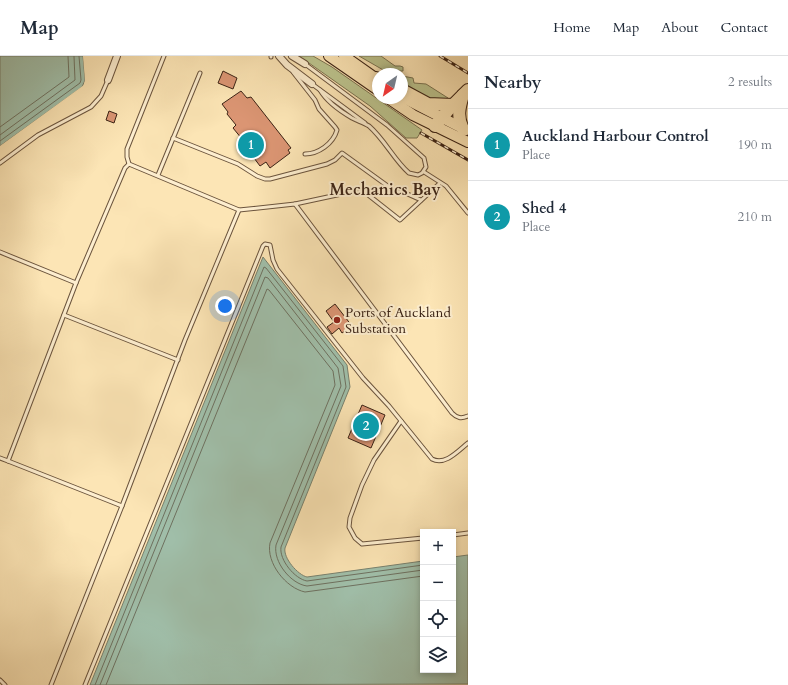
<!DOCTYPE html>
<meta charset="utf-8">
<style>
:root{--surface:#fff;--page:#f2f2f3;--text:#1f2937;--muted:#747a83;--line:#e0e1e3;--accent:#ea580c}
body{margin:0;font-family:Cardo,serif;background:var(--page);color:var(--text)}
.controls{position:absolute;right:12px;bottom:12px;display:grid;overflow:hidden;border-radius:0px;box-shadow:0 2px 6px #0003}
.controls button{width:36px;height:36px;display:grid;place-items:center;padding:0;border:0;border-bottom:1px solid var(--line);background:var(--surface);color:var(--text);font:20px sans-serif}
.compass{position:absolute;left:372px;top:12px;width:36px;height:36px;border-radius:50%;background:var(--surface);box-shadow:0 2px 6px #0003;rotate:214deg}
.you{position:absolute;left:225px;top:250px;width:14px;height:14px;margin:-10px;border:3px solid #fff;border-radius:50%;background:#1a73e8;box-shadow:0 0 0 6px #1a73e833}
.badge{display:grid;place-items:center;width:26px;height:26px;border-radius:50%;background:var(--accent);color:#fff;font-size:13px;font-weight:700}
.pin{position:absolute;translate:-50% -50%;border:2px solid #fff;box-shadow:0 1px 4px #0006}
.list{margin:0;padding:0;list-style:none}
h2{display:flex;justify-content:space-between;align-items:center;height:52px;margin:0;padding:0 16px;font-size:17px}
h2 small{font-size:13px;font-weight:400;color:var(--muted)}
.list li{display:grid;grid-template-columns:26px 1fr auto;gap:12px;align-items:center;box-sizing:border-box;height:72px;padding:0 16px;border-top:1px solid var(--line)}
.list b{display:block;font-size:15px;white-space:nowrap}
.list p{margin:0;font-size:13px;white-space:nowrap;color:var(--muted)}
.list em{font-size:13px;font-style:normal;color:var(--muted)}
.icon{flex:none;width:22px;height:22px;fill:none;stroke:currentColor;stroke-width:2;stroke-linecap:round;stroke-linejoin:round}
.map{position:relative;flex:none;width:468px;height:629px;overflow:hidden}
header{display:flex;align-items:center;gap:24px;box-sizing:border-box;height:56px;padding:0 20px;background:var(--surface);border-bottom:1px solid var(--line)}
header strong{font-size:19px}
nav{display:flex;gap:22px;margin-inline-start:auto;font-size:14px}
main{display:flex}
aside{flex:1;background:var(--surface)}
.map>svg:first-child{display:block}
.green{fill:#bdc58f;stroke:#7c7452}
.water{fill:#a0bfaa;stroke:#78816e}
.pier{fill:#fce5b5}
.lines{fill:none;stroke-linecap:round;stroke-linejoin:round}
.shore{stroke:#6e7160;stroke-width:1}
.building{fill:#db9573;stroke:#3b2315}
.lane-casing{stroke:#6b543d;stroke-width:5}
.street-casing{stroke:#6b543d;stroke-width:8}
.primary-casing{stroke:#3b2315;stroke-width:12}
.highway-casing{stroke:#3b2315;stroke-width:14}
.lane{stroke:#fdeecf;stroke-width:3}
.street{stroke:#fdeecf;stroke-width:6}
.primary{stroke:#fce5b5;stroke-width:10}
.highway{stroke:#fce5b5;stroke-width:12}
.rail-casing{stroke:#3b2315;stroke-width:3}
.rail{stroke:#fdeecf;stroke-width:1.5;stroke-dasharray:4.5;stroke-linecap:butt}
.poi-dot{fill:#8f2418;stroke:#fdeecf;stroke-width:1.5}
.labels{text-anchor:middle;stroke-width:4;stroke-linejoin:round;paint-order:stroke}
.poi-label{font-size:14px;fill:#3b2315;stroke:#fdeecf;text-anchor:start}
.quarter-label{font-size:16px;font-weight:bold;fill:#3b2315;stroke:#fdeecf}
</style>
<header>
<strong>Map</strong>
<nav><a>Home</a><a>Map</a><a>About</a><a>Contact</a></nav>
</header>
<main>
<div class="map">
<svg width="468" height="629" viewBox="0 0 468 629">
<rect width="100%" height="100%" fill="#fce5b5"/>
<filter id="stains"><feTurbulence type="fractalNoise" baseFrequency=".005" numOctaves="4"/><feColorMatrix values="0 0 0 0 .2 0 0 0 0 .09 0 0 0 0 .02 0 0 0 .5 -.17"/></filter>
<radialGradient id="worn" r=".72"><stop offset=".6" stop-color="#630" stop-opacity="0"/><stop offset="1" stop-color="#630" stop-opacity=".3"/></radialGradient>
<g class="green">
<path d="M299,0H313L332,11L422,74L417,82H406L370,50Z"/>
<path d="M359,0H381L395,10H400L403,11V15H385Z"/>
<path d="M402,20L413,22L414,27L426,28L448,42C432,48 415,36 402,27Z"/>
</g>
<g class="water">
<path d="M0,0H83L85,24L82,31L0,90Z"/>
<path d="M263,201L347,309L350,331L285,492C283,502 298,519 307,521L423,505V614H453V501L468,499V628L90,629Z"/>
</g>
<path class="pier" d="M83,0H85L87,24L85,30L0,92V90L84,29L85,24Z"/>
<g class="lines">
<g class="shore">
<path d="M0,71L69,21L68,0"/>
<path d="M0,79L75,24L74,0"/>
<path d="M0,85L80,27L81,24L79,0"/>
<path d="M95,629L264,211L266,212L343,310L346,331L281,491C279,504 295,523 307,525L423,509"/>
<path d="M100,629L265,221L268,222L338,312L341,330L276,489C273,506 291,528 307,530L423,514"/>
<path d="M106,629L267,233L269,234L333,315L335,329L270,487C266,507 286,532 305,536L423,520"/>
</g>
</g>
<g class="building">
<path d="M223,15L237,22L233,33L218,27Z"/>
<path d="M241,35L247,42L251,41L291,92L288,94L290,97L270,112L266,106L260,110L254,102L256,100L233,72L236,69L227,58L228,56L222,48Z"/>
<path d="M109,55L117,58L114,67L106,64Z"/>
<path d="M335,248L352,270L342,277L339,272L332,278L327,271L334,266L326,255Z"/>
<path d="M362,349L385,359L371,392L348,382Z"/>
</g>
<g class="lines">
<g class="lane-casing">
<g id="lane">
<path d="M271,1V0"/>
<path d="M305,8L387,69L424,102L426,111L422,117L418,119L409,117C394,104 385,84 369,70C364,67 358,65 352,62C340,55 327,46 320,34"/>
<path d="M293,16L315,44L319,53L335,71L337,74C333,88 318,98 305,98"/>
<path d="M312,28L365,67"/>
<path d="M173,82L238,108L257,120L265,123H270L327,108L335,104L342,97L396,136H403L421,144"/>
<path d="M0,107L38,79L91,51L101,40L108,24"/>
<path d="M129,108L127,101V93L164,0"/>
<path d="M424,116L446,130L468,157"/>
<path d="M158,119L200,17"/>
<path d="M295,148L351,136L367,138L400,164L440,127"/>
<path d="M0,196L76,227L125,112L129,108L239,154L295,148L452,357C457,362 461,363 468,360"/>
<path d="M64,259L178,304"/>
<path d="M401,365L374,404L362,429L350,462L349,471L355,482L362,488L423,482"/>
<path d="M0,402L8,405L76,227"/>
<path d="M8,405L122,450"/>
<path d="M453,479L468,477"/>
<path d="M0,624L5,629"/>
<path d="M51,629L122,450L185,284L239,154"/>
<path d="M85,629L263,190L265,188L270,189L273,204L277,213L363,322L389,350L432,403C445,410 458,395 468,387"/>
</g>
</g>
<g class="street-casing">
<g id="street">
<path d="M279,0L287,9L312,28"/>
<path d="M292,0L305,8"/>
<path d="M108,24L117,0"/>
</g>
</g>
<g class="primary-casing">
<g id="primary">
<path d="M329,0L378,34"/>
<path d="M344,0L378,24"/>
<path d="M402,41L466,74"/>
<path d="M388,42L413,59L468,86"/>
</g>
</g>
<g class="highway-casing">
<g id="highway">
<path d="M376,22L378,23"/>
<path d="M402,34L428,48L453,49"/>
<path d="M463,39C459,52 457,61 463,73"/>
<path d="M435,70L450,52L468,34"/>
</g>
</g>
<use href="#lane" class="lane"/>
<use href="#street" class="street"/>
<use href="#primary" class="primary"/>
<use href="#highway" class="highway"/>
<g class="rail-casing">
<g id="rail">
<path d="M440,0L468,17"/>
<path d="M421,77L468,104"/>
</g>
</g>
<use href="#rail" class="rail"/>
</g>
<circle class="poi-dot" cx="337" cy="264" r="4"/>
<g class="labels">
<g class="poi-label">
<text x="345" y="261">Ports of Auckland<tspan x="345" dy="16">Substation</tspan></text>
</g>
<g class="quarter-label">
<text x="385" y="139">Mechanics Bay</text>
</g>
</g>
<rect width="100%" height="100%" filter="url(#stains)"/>
<rect width="100%" height="100%" fill="url(#worn)"/>
</svg>
<div class="controls">
<button>+</button>
<button>−</button>
<button><svg class="icon" aria-label="locate" viewBox="0 0 24 24"><circle cx="12" cy="12" r="6"/><path d="M12 2v4M12 18v4M2 12h4M18 12h4"/></svg></button>
<button><svg class="icon" aria-label="layers" viewBox="0 0 24 24"><path d="M12 4l9 5-9 5-9-5zM3 14l9 5 9-5"/></svg></button>
</div>
<svg class="compass" viewBox="-18 -18 36 36"><path d="M0-13l5 13h-10z" fill="#e53935"/><path d="M0 13l5-13h-10z" fill="#747a83"/></svg>
<div class="you"></div>
<div class="pin badge" style="left:251px;top:89px;background:#0f9aa8">1</div>
<div class="pin badge" style="left:366px;top:370px;background:#0f9aa8">2</div>
</div>
<aside>
<h2>Nearby<small>2 results</small></h2>
<ul class="list">
<li><span class="badge" style="background:#0f9aa8">1</span><div><b>Auckland Harbour Control</b><p>Place</p></div><em>190 m</em></li>
<li><span class="badge" style="background:#0f9aa8">2</span><div><b>Shed 4</b><p>Place</p></div><em>210 m</em></li>
</ul>
</aside>
</main>
